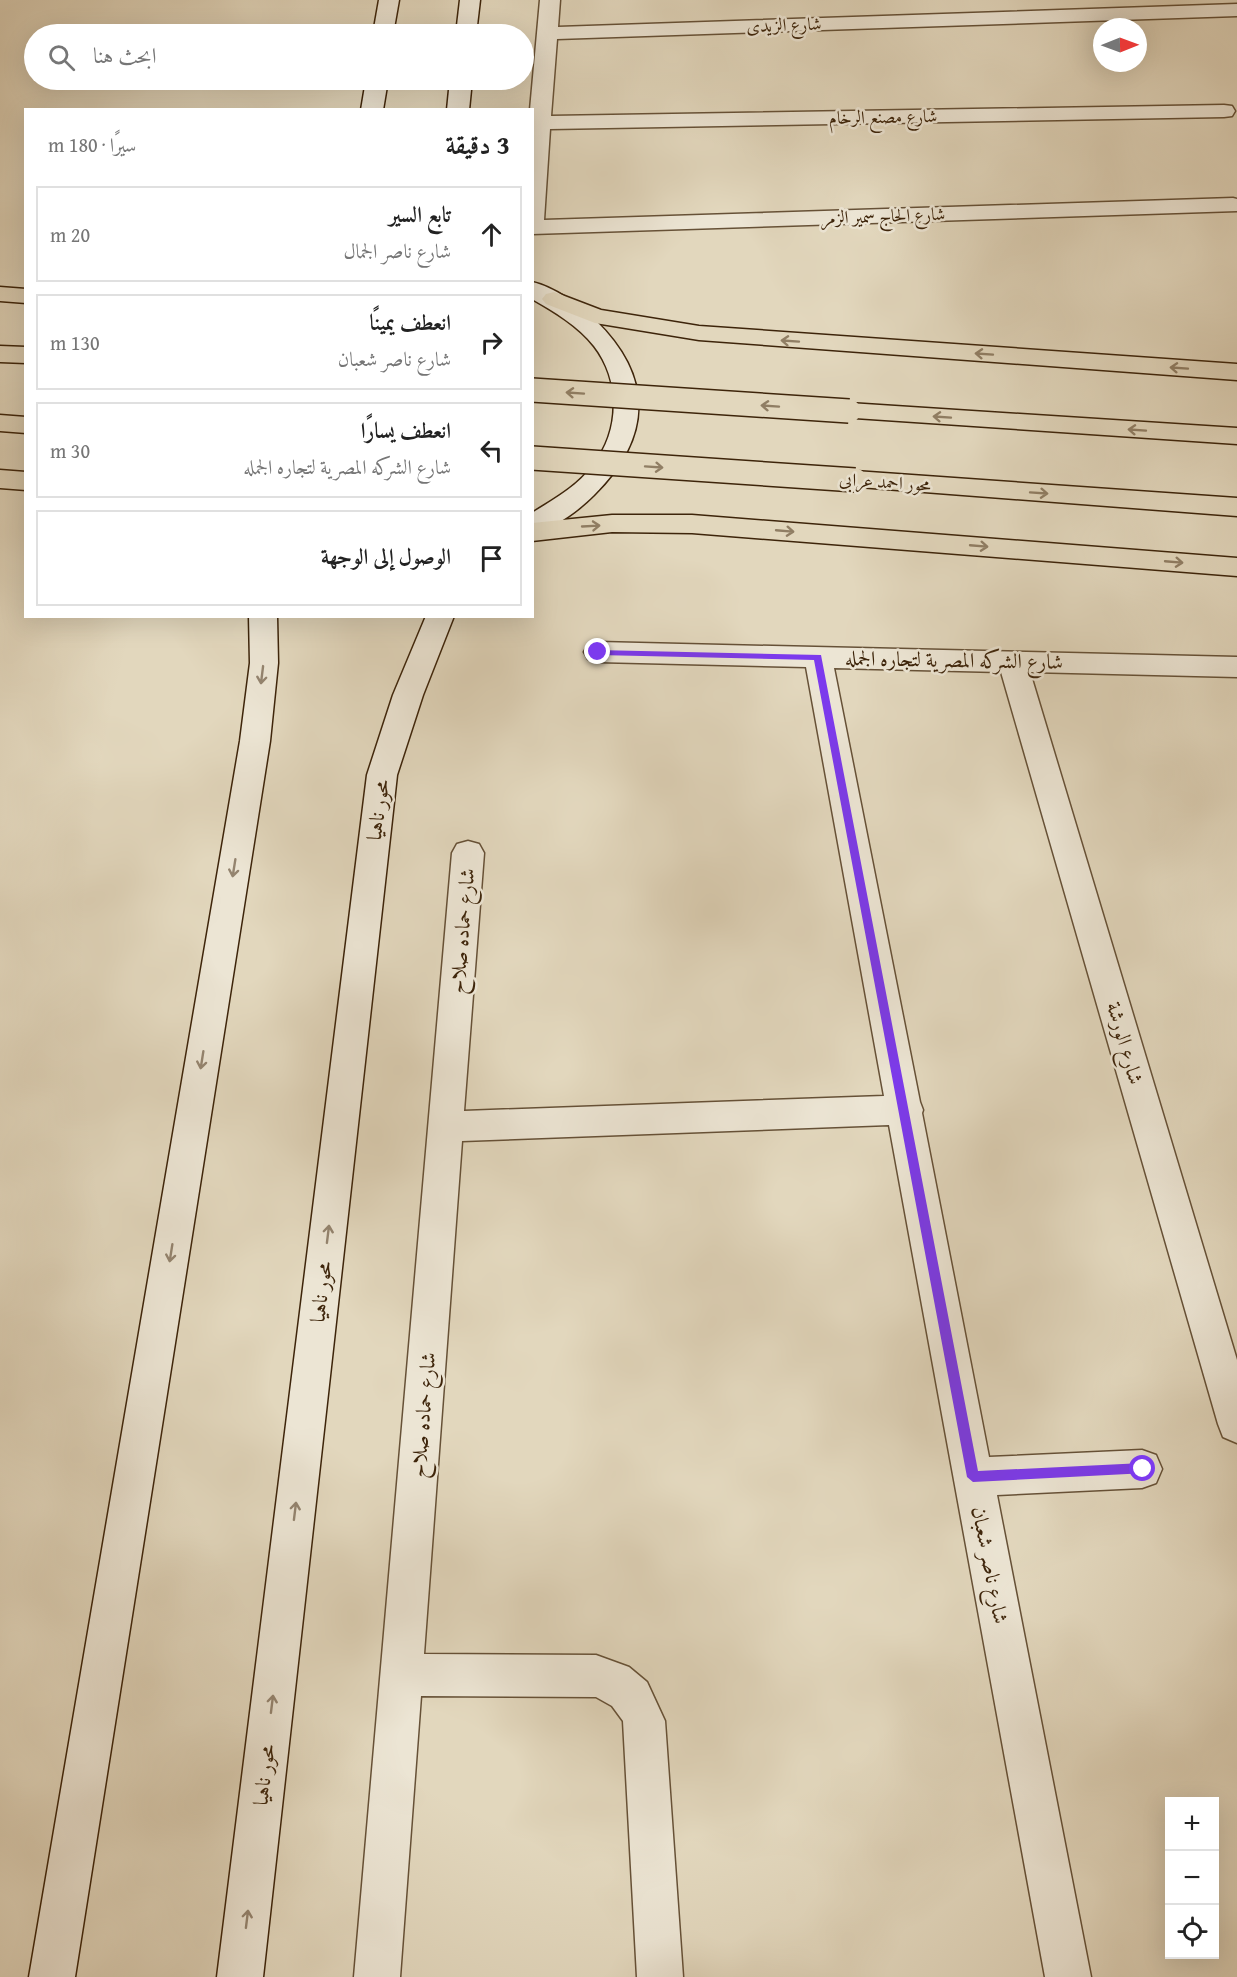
<!DOCTYPE html>
<html lang="ar">
<meta charset="utf-8">
<style>
:root{--surface:#fff;--page:#f6f6f6;--text:#222;--muted:#767676;--line:#e0e0e0}
body{margin:0;font-family:"Gentium Book Plus",Amiri,serif;background:var(--page);color:var(--text);direction:rtl}
.controls{position:absolute;right:18px;bottom:18px;display:grid;overflow:hidden;border-radius:0px;box-shadow:0 6px 24px #0002}
.controls button{width:54px;height:54px;display:grid;place-items:center;padding:0;border:0;border-bottom:2px solid var(--line);background:var(--surface);color:var(--text);font:30px sans-serif}
.compass{position:absolute;left:1093px;top:18px;width:54px;height:54px;border-radius:50%;background:var(--surface);box-shadow:0 6px 24px #0002;rotate:89deg}
.stop{position:absolute;width:18px;height:18px;margin:-14px;border:4px solid #7c3aed;border-radius:50%;background:#fff}
.stop.end{background:#7c3aed;border-color:#fff;box-shadow:0 2px 6px #0008}
.list{margin:0;padding:0;list-style:none}
h2{display:flex;justify-content:space-between;align-items:center;height:78px;margin:0;padding:0 24px;font-size:26px}
h2 small{font-size:20px;font-weight:400;color:var(--muted)}
.list li{display:grid;grid-template-columns:39px 1fr auto;gap:18px;align-items:center;box-sizing:border-box;height:96px;margin:0 12px 12px;padding:0 12px;border:2px solid var(--line);border-radius:0px}
.list b{display:block;font-size:22px;white-space:nowrap}
.list p{margin:0;font-size:20px;white-space:nowrap;color:var(--muted)}
.list em{font-size:20px;font-style:normal;color:var(--muted)}
.icon{flex:none;width:33px;height:33px;fill:none;stroke:currentColor;stroke-width:2;stroke-linecap:round;stroke-linejoin:round}
.map{position:relative;flex:none;width:1237px;height:1977px;overflow:hidden;direction:ltr}
.search{position:absolute;background:var(--surface);box-shadow:0 6px 24px #0002;left:24px;top:24px;width:510px;height:66px;display:flex;align-items:center;gap:15px;box-sizing:border-box;padding:0 21px;border-radius:33px;color:var(--muted);font-size:22px}
.panel{position:absolute;background:var(--surface);box-shadow:0 6px 24px #0002;left:24px;top:108px;width:510px;height:510px;border-radius:0px;direction:rtl}
.map>svg:first-child{display:block}
.lines{fill:none;stroke-linecap:round;stroke-linejoin:round}
.minor-casing{stroke:#665137;stroke-width:3}
.secondary-casing{stroke:#3d240a;stroke-width:3}
.primary-casing{stroke:#3d240a;stroke-width:3}
.minor{fill:#ece5d4;fill-rule:evenodd}
.secondary{fill:#ece5d4;fill-rule:evenodd}
.primary{fill:#e2d7bd;fill-rule:evenodd}
.primary-bridge-casing{stroke:#3d240a;stroke-width:26;stroke-linecap:butt}
.primary-bridge{stroke:#e2d7bd;stroke-width:23}
.oneway{stroke:#907e64}
.oneway2{stroke:#94846f}
.route{fill:#7c3aed}
.labels{text-anchor:middle;stroke-width:5;stroke-linejoin:round;paint-order:stroke}
.far-street-label{font-size:18px;fill:#3d240a;stroke:#ece5d4}
.street-label{font-size:21px;fill:#3d240a;stroke:#ece5d4}
</style>
<div class="map">
<svg width="1237" height="1977" viewBox="0 0 1237 1977">
<rect width="100%" height="100%" fill="#e2d7bd"/>
<filter id="stains"><feTurbulence type="fractalNoise" baseFrequency=".00333" numOctaves="4"/><feColorMatrix values="0 0 0 0 .2 0 0 0 0 .09 0 0 0 0 .02 0 0 0 .5 -.17"/></filter>
<radialGradient id="worn" r=".72"><stop offset=".6" stop-color="#630" stop-opacity="0"/><stop offset="1" stop-color="#630" stop-opacity=".3"/></radialGradient>
<g class="lines">
<g class="minor-casing">
<g id="minor">
<path d="M540,0H560L558,27L1237,4V16L557,39L551,116L1224,105L1232,106L1235,111L1232,116L1224,117L550,129L544,220L1233,198L1237,199V211L532,234V110H530Z"/>
<path d="M598,642L1237,657V677L1030,672L1237,1360V1443L1223,1437L1218,1424L1001,672L834,668L920,1102L923,1110L922,1113L989,1457L1142,1450L1156,1455L1162,1469L1156,1483L1142,1488L997,1495L1091,1977H1045L889,1125L462,1141L424,1654L596,1655L629,1667L647,1682L665,1721L683,1977H637L623,1721L612,1706L596,1697L421,1696L400,1977H354L452,853L457,844L468,841L479,844L484,853L464,1111L884,1096L806,667L598,662L588,659L584,652L588,645Z"/>
</g>
</g>
<g class="secondary-casing">
<g id="secondary">
<path d="M379,0H399L393,34H373Z"/>
<path d="M460,0H480L476,34H456Z"/>
<path d="M366,80H388L383,110H361Z"/>
<path d="M450,80H472L469,110H447Z"/>
<path d="M532,282C554,287 579,305 595,320C654,377 652,438 594,495C578,511 555,528 532,534V513C554,499 578,486 593,465C620,431 621,381 594,346C578,326 555,312 532,299Z"/>
<path d="M249,616H277L278,663L270,741L75,1977H29L240,741L250,663Z"/>
<path d="M426,616H454L423,695L397,775L263,1977H217L367,775L393,695Z"/>
</g>
</g>
<g class="primary-casing">
<g id="primary">
<path d="M0,287L26,289V303L0,301Z"/>
<path d="M554,292L601,310L699,326L1237,364V380L699,340L595,323L546,304L542,299L546,294Z"/>
<path d="M0,346L26,347V363L0,362Z"/>
<path d="M849,403L1237,428V444L840,417L836,411L840,405Z"/>
<path d="M0,415L26,417V433L0,431Z"/>
<path d="M0,470L26,472V490L0,488Z"/>
<path d="M855,471L1237,498V516L846,486L842,480L846,474Z"/>
<path d="M612,515H692L1237,558V576L692,533L612,532L532,541V523Z"/>
</g>
</g>
<use href="#minor" class="minor"/>
<use href="#secondary" class="secondary"/>
<use href="#primary" class="primary"/>
<g class="primary-bridge-casing">
<g id="primary-bridge">
<path d="M532,390L849,411"/>
<path d="M532,458L855,480"/>
</g>
</g>
<use href="#primary-bridge" class="primary-bridge"/>
</g>
<defs><path id="oneway-shaft" d="M-6 0H5M1.5-3L5.5 0L1.5 3" fill="none" stroke-width="1.6" stroke-linecap="round" stroke-linejoin="round" transform="scale(1.5)"/></defs>
<g class="oneway">
<use href="#oneway-shaft" transform="translate(790 341) rotate(-176)"/>
<use href="#oneway-shaft" transform="translate(984 354) rotate(-176)"/>
<use href="#oneway-shaft" transform="translate(1179 368) rotate(-176)"/>
<use href="#oneway-shaft" transform="translate(575 393) rotate(-176)"/>
<use href="#oneway-shaft" transform="translate(770 406) rotate(-176)"/>
<use href="#oneway-shaft" transform="translate(942 417) rotate(-176)"/>
<use href="#oneway-shaft" transform="translate(1137 430) rotate(-176)"/>
<use href="#oneway-shaft" transform="translate(654 467) rotate(4)"/>
<use href="#oneway-shaft" transform="translate(1039 493) rotate(4)"/>
<use href="#oneway-shaft" transform="translate(591 526) rotate(-3)"/>
<use href="#oneway-shaft" transform="translate(785 531) rotate(5)"/>
<use href="#oneway-shaft" transform="translate(979 546) rotate(5)"/>
<use href="#oneway-shaft" transform="translate(1174 562) rotate(5)"/>
</g>
<g class="oneway2">
<use href="#oneway-shaft" transform="translate(262 675) rotate(97)"/>
<use href="#oneway-shaft" transform="translate(234 868) rotate(99)"/>
<use href="#oneway-shaft" transform="translate(202 1060) rotate(99)"/>
<use href="#oneway-shaft" transform="translate(328 1234) rotate(-83)"/>
<use href="#oneway-shaft" transform="translate(171 1253) rotate(99)"/>
<use href="#oneway-shaft" transform="translate(295 1511) rotate(-83)"/>
<use href="#oneway-shaft" transform="translate(272 1704) rotate(-83)"/>
<use href="#oneway-shaft" transform="translate(247 1919) rotate(-83)"/>
</g>
<path class="route" d="M596,650L821,655L978,1471L1143,1463L1147,1465V1473L973,1482L967,1477L814,660L598,655L596,654Z"/>
<g class="labels">
<g class="far-street-label">
<text transform="translate(784 25) rotate(-2)" y="6">شارع الزيدى</text>
<text transform="translate(883 117) rotate(-1)" y="6">شارع مصنع الرخام</text>
<text transform="translate(883 216) rotate(-2)" y="6">شارع الحاج سمير الزمر</text>
<text transform="translate(885 482) rotate(4)" y="6">محور احمد عرابى</text>
</g>
<g class="street-label">
<text transform="translate(954 660) rotate(1)" y="7">شارع الشركه المصرية لتجاره الجمله</text>
<text transform="translate(378 810) rotate(-82)" y="7">محور ناهيا</text>
<text transform="translate(462 931) rotate(-85)" y="7">شارع حماده صلاح</text>
<text transform="translate(1125 1043) rotate(74)" y="7">شارع الورشة</text>
<text transform="translate(321 1292) rotate(-83)" y="7">محور ناهيا</text>
<text transform="translate(423 1415) rotate(-85)" y="7">شارع حماده صلاح</text>
<text transform="translate(990 1565) rotate(79)" y="7">شارع ناصر شعبان</text>
<text transform="translate(264 1775) rotate(-83)" y="7">محور ناهيا</text>
</g>
</g>
<rect width="100%" height="100%" filter="url(#stains)"/>
<rect width="100%" height="100%" fill="url(#worn)"/>
</svg>
<div class="controls">
<button>+</button>
<button>−</button>
<button><svg class="icon" aria-label="locate" viewBox="0 0 24 24"><circle cx="12" cy="12" r="6"/><path d="M12 2v4M12 18v4M2 12h4M18 12h4"/></svg></button>
</div>
<svg class="compass" viewBox="-18 -18 36 36"><path d="M0-13l5 13h-10z" fill="#e53935"/><path d="M0 13l5-13h-10z" fill="#767676"/></svg>
<div class="stop" style="left:1143px;top:1469px"></div>
<div class="stop end" style="left:598px;top:652px"></div>
<div class="search"><svg class="icon" aria-label="search" viewBox="0 0 24 24"><circle cx="10" cy="10" r="6"/><path d="M15 15l6 6"/></svg>ابحث هنا</div>
<section class="panel">
<h2>3 دقيقة<small>سيرًا · 180 m</small></h2>
<ul class="list">
<li><svg class="icon" aria-label="ahead" viewBox="0 0 24 24"><path d="M12 20V5M6 11l6-6 6 6"/></svg><div><b>تابع السير</b><p>شارع ناصر الجمال</p></div><em>20 m</em></li>
<li><svg class="icon" aria-label="right" viewBox="0 0 24 24"><path d="M7 20v-9h11M14 6l5 5-5 5"/></svg><div><b>انعطف يمينًا</b><p>شارع ناصر شعبان</p></div><em>130 m</em></li>
<li><svg class="icon" aria-label="left" viewBox="0 0 24 24"><path d="M17 20v-9H6M10 6l-5 5 5 5"/></svg><div><b>انعطف يسارًا</b><p>شارع الشركه المصرية لتجاره الجمله</p></div><em>30 m</em></li>
<li><svg class="icon" aria-label="arrive" viewBox="0 0 24 24"><path d="M6 21V4h12l-3 4 3 4H6"/></svg><div><b>الوصول إلى الوجهة</b></div></li>
</ul>
</section>
</div>
